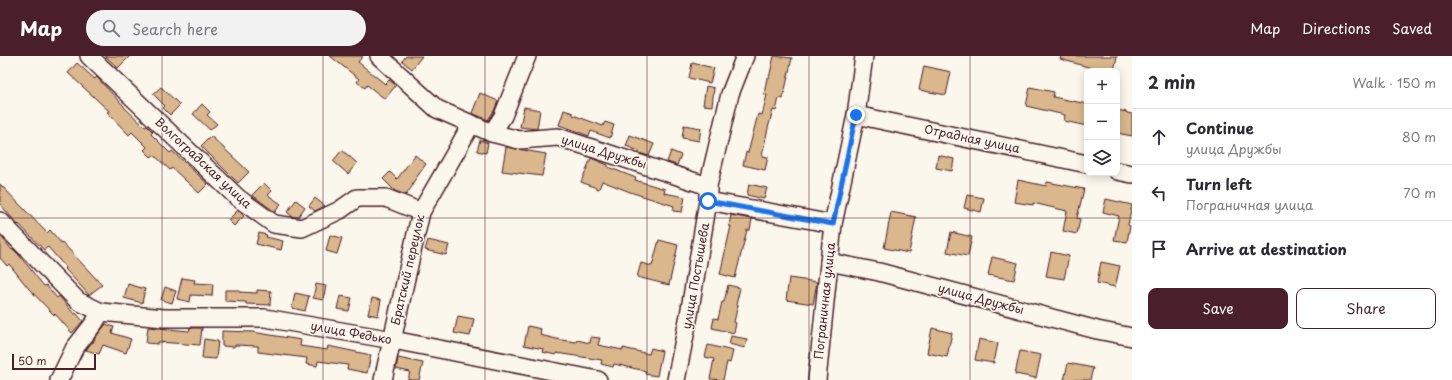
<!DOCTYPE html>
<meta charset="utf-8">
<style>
:root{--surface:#fff;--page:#f2f2f3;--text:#2b2b33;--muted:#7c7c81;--line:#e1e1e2;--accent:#4a1f2b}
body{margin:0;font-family:"Playpen Sans",sans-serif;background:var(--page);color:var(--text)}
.controls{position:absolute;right:12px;top:12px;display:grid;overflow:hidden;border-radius:8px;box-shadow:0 2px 10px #0003}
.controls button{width:36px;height:36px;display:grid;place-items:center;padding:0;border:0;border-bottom:1px solid var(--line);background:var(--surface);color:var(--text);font:20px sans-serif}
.scale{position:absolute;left:12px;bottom:10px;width:84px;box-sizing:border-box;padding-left:4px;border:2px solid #4a1f2b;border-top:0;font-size:11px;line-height:14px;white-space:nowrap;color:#4a1f2b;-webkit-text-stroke:3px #fbf7ec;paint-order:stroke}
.stop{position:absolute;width:12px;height:12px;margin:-9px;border:3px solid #1a73e8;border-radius:50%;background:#fff}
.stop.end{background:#1a73e8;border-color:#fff;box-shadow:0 1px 4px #0008}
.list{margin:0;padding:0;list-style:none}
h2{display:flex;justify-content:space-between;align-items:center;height:52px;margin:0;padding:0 16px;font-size:17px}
h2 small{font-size:13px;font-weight:400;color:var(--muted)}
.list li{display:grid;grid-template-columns:26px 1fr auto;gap:12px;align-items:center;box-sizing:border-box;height:56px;padding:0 16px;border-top:1px solid var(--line)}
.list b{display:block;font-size:15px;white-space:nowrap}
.list p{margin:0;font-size:13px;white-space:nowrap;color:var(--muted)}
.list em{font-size:13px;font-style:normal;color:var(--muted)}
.actions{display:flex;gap:8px;padding:12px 16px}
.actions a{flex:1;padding:9px 0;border:1px solid var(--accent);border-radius:8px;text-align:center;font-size:14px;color:var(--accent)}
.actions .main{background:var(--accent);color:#fff}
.icon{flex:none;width:22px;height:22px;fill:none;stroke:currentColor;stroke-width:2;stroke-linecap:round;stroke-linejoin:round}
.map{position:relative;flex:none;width:1132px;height:324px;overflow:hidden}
header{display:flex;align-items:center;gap:24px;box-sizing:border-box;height:56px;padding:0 20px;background:var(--accent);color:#fff}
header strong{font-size:19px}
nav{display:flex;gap:22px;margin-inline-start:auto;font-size:14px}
.search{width:280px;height:36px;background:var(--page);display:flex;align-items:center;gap:10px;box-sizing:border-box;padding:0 14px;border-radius:22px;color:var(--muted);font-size:15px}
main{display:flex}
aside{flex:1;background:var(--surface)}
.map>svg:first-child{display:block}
.building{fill:#dab78c;stroke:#4a1f2b}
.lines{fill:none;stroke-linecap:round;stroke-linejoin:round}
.minor-casing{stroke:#4a1f2b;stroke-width:20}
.minor{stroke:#fbf7ec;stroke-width:17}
.route{stroke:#1a73e8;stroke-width:5}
.grid{fill:none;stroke:#4a1f2b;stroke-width:1;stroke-opacity:0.55}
.labels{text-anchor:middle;stroke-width:3;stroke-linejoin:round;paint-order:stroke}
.street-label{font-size:12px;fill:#4a1f2b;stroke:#fbf7ec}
</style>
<header>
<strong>Map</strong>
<div class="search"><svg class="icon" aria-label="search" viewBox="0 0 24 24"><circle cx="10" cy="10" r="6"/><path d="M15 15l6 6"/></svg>Search here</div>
<nav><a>Map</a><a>Directions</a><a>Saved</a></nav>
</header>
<main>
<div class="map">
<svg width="1132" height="324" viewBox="0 0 1132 324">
<rect width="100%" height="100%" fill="#fbf7ec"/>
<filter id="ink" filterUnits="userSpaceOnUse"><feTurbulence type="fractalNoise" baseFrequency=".025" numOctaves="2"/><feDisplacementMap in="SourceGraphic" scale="8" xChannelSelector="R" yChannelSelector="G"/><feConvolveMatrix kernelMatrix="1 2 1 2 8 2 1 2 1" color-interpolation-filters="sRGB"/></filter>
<g filter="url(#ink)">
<g class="building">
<path d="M105,0H130L118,12Z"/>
<path d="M330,0H363L358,6L385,28L389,24L396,29L385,43L367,29L365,32L357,26L359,23Z"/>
<path d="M406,0H422L412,13L402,5Z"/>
<path d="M774,0L792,2L783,43L779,42L776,55L773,54L768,72L762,100L768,101L765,114L743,109L746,96L748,97L758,58L762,59L767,39L764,38L767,22H769Z"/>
<path d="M1061,0H1117L1114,15H1105L1095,13L1060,3Z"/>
<path d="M77,7L95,23L97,21L103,28L124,50V51L145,71L147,70L153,76L151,78L170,97L172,95L208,128L199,137L172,112L170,114L154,99L151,101L144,94L147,91L132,76L129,79L107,56L109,55L68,17Z"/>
<path d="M692,7L714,12L710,27L689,22Z"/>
<path d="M924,10L951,16L946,39L919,34Z"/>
<path d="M706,30L714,32L712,50L703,49Z"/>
<path d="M161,31L180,49L170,59L163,52L165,50L153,38Z"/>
<path d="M1030,31L1054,36L1053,41L1087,48V70L1064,65L1065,59L1026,50Z"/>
<path d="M480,37L498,45L494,55L488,64L472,57Z"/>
<path d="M202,48L210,56L207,59L217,68L210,74L193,58Z"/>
<path d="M524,51L540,54L537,73L520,71Z"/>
<path d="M564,54L573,57V59L603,70L605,66L614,69L610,82L591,75L589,80L559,69Z"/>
<path d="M1117,54L1127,56V57L1132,58V80L1117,77Z"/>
<path d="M684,69L701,72L699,85L682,82Z"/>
<path d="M630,79L654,88L649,100L639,97V95L626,90Z"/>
<path d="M211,80L249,116L238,127L201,90Z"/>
<path d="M480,84L488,87L486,97L477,95Z"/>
<path d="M506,91L546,98L542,120L502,115Z"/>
<path d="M342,94L357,107L348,118L333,105Z"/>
<path d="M671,95L681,99L677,109L667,106Z"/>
<path d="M415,99L426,108L412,128L413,129L406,139L395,135L383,123L390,116L397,123Z"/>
<path d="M938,99L954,103L952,115L936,112Z"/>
<path d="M591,102L608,109V111L636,122L635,124L665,133L664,137L685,141L682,156L673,155L674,150L630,136L602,125L599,133L581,126Z"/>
<path d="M1018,124L1046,130L1047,126L1084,133L1077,162L1080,163L1077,178L1063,175L1067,155L1033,147V149L1014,146Z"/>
<path d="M264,127L272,135L268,139L281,148L275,156L252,139Z"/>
<path d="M0,128L47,177L50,174L61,187L62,186L102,229L89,239L65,213L66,212L48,191L44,194L19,168L18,169L0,148Z"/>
<path d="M749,128L767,132L764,143L747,139Z"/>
<path d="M967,139L984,142L981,156L964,152Z"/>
<path d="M315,142L325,150L315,155L309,150Z"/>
<path d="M1106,143L1132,149L1128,169L1130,170L1127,186L1114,184L1119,160L1103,156Z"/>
<path d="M296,144L305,151L298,161H293L287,156Z"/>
<path d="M238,154L244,160L234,170L228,164Z"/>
<path d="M891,156L916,161L909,197L884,192Z"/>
<path d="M731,159L752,163L750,174H747L735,222L720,218L731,170H729Z"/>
<path d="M951,176L972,181L968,200L947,196Z"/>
<path d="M259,177L267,179L266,181L283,185L281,194L256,188Z"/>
<path d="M0,179L12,194L13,193L19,199L44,230L46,229L57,242L59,240L74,258L76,257L83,265L72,277L55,258L54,259L29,233L9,208L7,210L0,202Z"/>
<path d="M330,179L342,182L337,198L326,195Z"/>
<path d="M428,184L449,189L446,199L425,194Z"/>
<path d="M659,184L678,189L669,229L637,221L641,207L652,210Z"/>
<path d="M1051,196L1069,200L1064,223L1046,220Z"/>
<path d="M992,201L1018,207L1014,224L988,219Z"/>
<path d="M1101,206L1120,210L1115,231L1097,227Z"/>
<path d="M182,222L195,224L194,227L213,228L212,240L191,239L190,246L177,243Z"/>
<path d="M789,222L817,226L813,248L786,244Z"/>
<path d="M128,228L145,233L142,247L124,242Z"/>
<path d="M316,228L326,230L323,244L313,242Z"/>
<path d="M728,229L740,232L736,249H738L734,266L736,267L734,277L712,272L714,262L718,263L722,246H724Z"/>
<path d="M165,231L176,235L172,247L161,244Z"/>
<path d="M225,234H239V236L257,237V234L271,235L270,249L246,248V246L225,245Z"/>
<path d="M295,237L309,240L305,255L292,252Z"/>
<path d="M340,240L352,242L349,255L337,253Z"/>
<path d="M372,242L381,244L378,260L368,258Z"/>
<path d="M458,260L474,263L470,280L454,277Z"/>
<path d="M106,268L114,271L112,277L131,283L126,297L103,289L99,298L86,294L92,286L93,287L95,282Z"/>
<path d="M528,270L541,273L540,279L561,284L576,286L577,284L590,287L591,281L600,282L598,289L623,294V292L649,298L651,292L662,295L657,320L645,318L646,315L614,308L613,311L601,308L602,304L556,297V299L542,296L543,293L524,289Z"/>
<path d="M148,271L189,275L190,272H202L200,289L158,286V288L146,287Z"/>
<path d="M932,272L952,277L947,301L927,297Z"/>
<path d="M222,275L252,276L301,284L300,290L327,294L328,290L371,299L367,317L347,313L348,309L318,305L317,310L306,308L307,302L258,296V290L235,289L234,291L222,290Z"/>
<path d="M731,280L747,283L745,292L729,288Z"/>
<path d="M204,283L218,285L216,303L202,302Z"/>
<path d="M979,283L998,287L994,307L975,304Z"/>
<path d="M708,289L733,295L730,307L727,306L723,324L710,323L714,303L705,301Z"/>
<path d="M1020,295L1041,299L1036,322L1015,318Z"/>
<path d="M398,302L423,307L419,324H408L410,316L396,313Z"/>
<path d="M1068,307L1093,312L1090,324H1064Z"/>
</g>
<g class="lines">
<g class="minor-casing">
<g id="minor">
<path d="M89,0L238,142L274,168L302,172L340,154L357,142H386L421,156"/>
<path d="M379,0L437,53L492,77L519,84L558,81L708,130"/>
<path d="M856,59L1087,108"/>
<path d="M492,77L503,60L527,0"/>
<path d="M1117,115L1132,118"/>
<path d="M708,145L833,168"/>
<path d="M0,165L78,245L101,256"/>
<path d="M829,206L879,216L1097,274L1132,281"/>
<path d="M59,324L74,293L95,266L101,256L164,262H265L393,284L598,324"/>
<path d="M383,324L421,156L458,92L471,68"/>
<path d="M676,324L689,259L708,145V130L730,38L745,0"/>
<path d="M817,324L833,168L856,59L864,0"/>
</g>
</g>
<use href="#minor" class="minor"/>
</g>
</g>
<g class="lines" filter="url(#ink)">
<path class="route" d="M708,145L833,168L856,59"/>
</g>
<path class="grid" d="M162,0V324M323,0V324M485,0V324M647,0V324M809,0V324M970,0V324M0,162H1132"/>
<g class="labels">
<g class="street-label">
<text transform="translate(972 83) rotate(12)" y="4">Отрадная улица</text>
<text transform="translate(604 96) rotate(17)" y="4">улица Дружбы</text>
<text transform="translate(203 107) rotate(43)" y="4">Волгоградская улица</text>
<text transform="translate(408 214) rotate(-77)" y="4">Братский переулок</text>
<text transform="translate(696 220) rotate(-80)" y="4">улица Постышева</text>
<text transform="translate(981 243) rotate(15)" y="4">улица Дружбы</text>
<text transform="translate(825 245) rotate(-84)" y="4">Пограничная улица</text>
<text transform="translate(351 277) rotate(10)" y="4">улица Федько</text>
</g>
</g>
</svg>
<div class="controls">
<button>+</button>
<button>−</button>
<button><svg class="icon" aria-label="layers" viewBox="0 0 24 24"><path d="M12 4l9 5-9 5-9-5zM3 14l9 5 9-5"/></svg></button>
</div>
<div class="scale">50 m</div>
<div class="stop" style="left:708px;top:145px"></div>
<div class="stop end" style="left:856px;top:59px"></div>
</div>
<aside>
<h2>2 min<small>Walk · 150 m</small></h2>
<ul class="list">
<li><svg class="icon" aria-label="ahead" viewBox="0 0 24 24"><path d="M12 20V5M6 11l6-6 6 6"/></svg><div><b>Continue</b><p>улица Дружбы</p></div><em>80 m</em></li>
<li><svg class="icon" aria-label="left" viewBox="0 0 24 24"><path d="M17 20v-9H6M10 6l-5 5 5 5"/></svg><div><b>Turn left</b><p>Пограничная улица</p></div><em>70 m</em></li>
<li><svg class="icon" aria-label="arrive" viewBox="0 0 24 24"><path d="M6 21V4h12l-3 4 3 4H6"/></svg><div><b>Arrive at destination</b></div></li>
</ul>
<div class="actions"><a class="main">Save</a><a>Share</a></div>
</aside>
</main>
